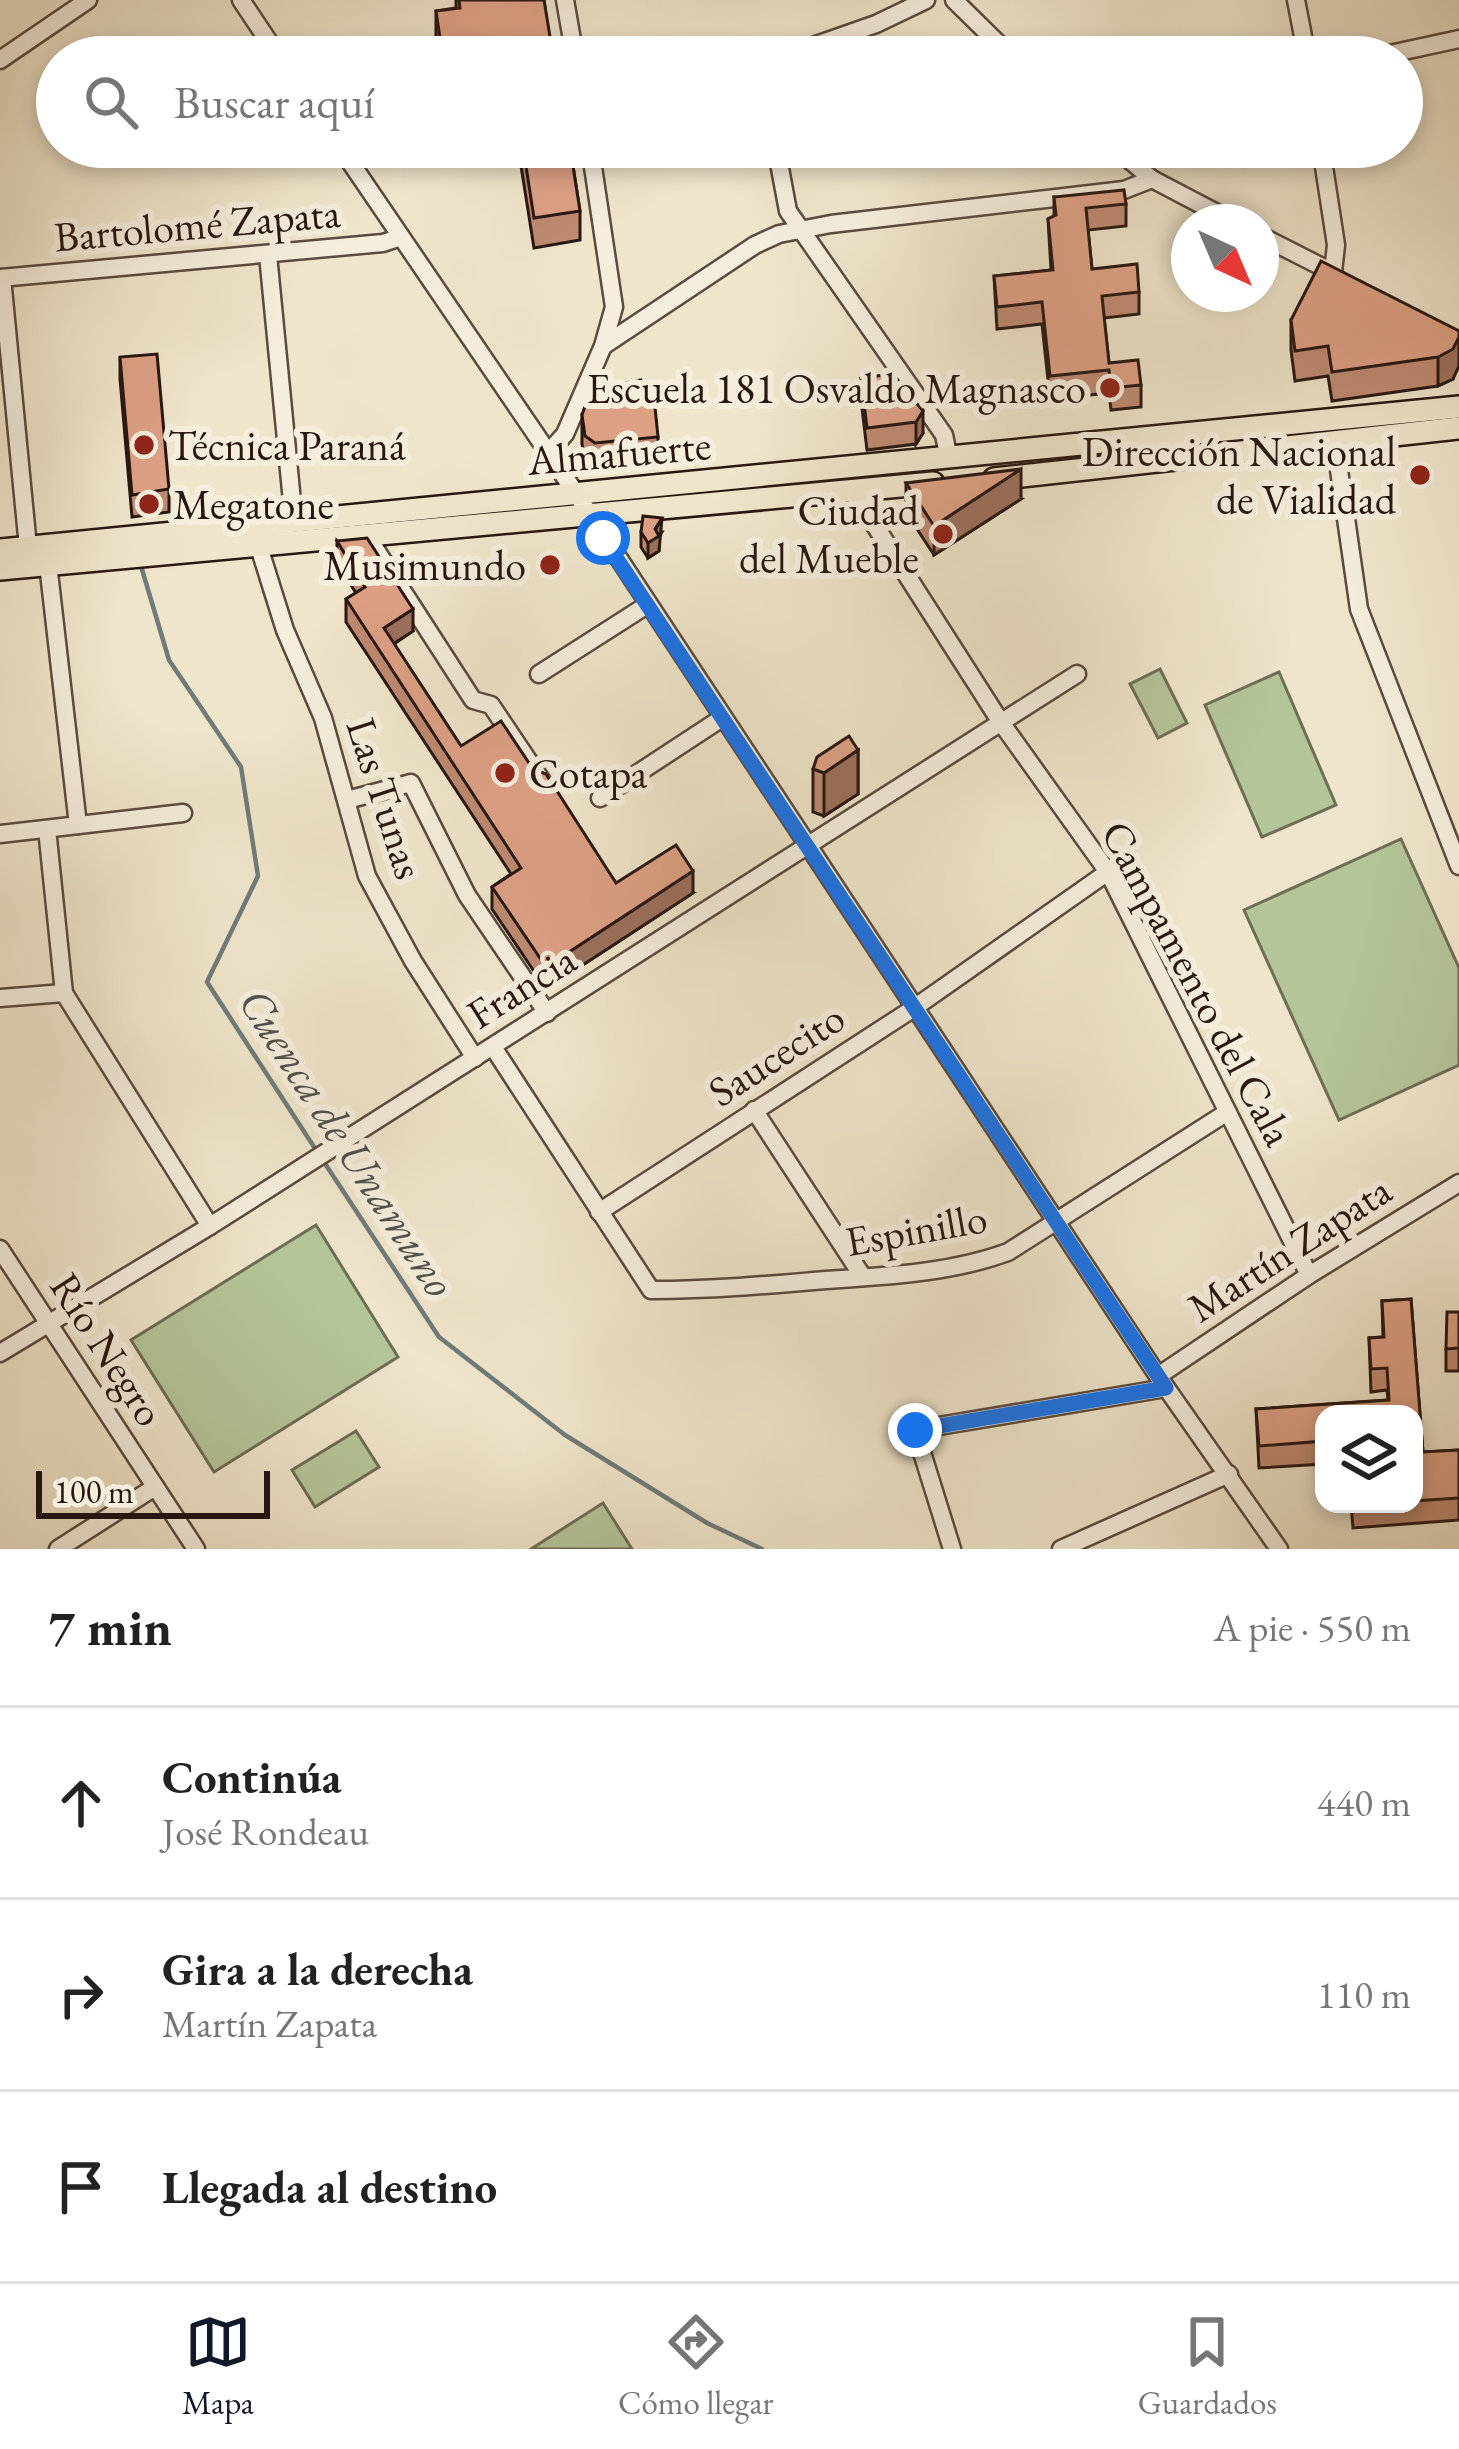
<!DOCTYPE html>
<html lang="es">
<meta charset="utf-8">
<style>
:root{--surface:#fff;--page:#f6f6f6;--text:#222;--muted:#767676;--line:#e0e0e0;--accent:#111827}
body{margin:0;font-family:"EB Garamond",serif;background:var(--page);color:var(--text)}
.controls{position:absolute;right:36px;bottom:36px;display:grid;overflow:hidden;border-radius:24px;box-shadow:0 6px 18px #0003}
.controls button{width:108px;height:108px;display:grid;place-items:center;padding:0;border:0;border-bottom:3px solid var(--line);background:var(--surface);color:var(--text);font:60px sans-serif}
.compass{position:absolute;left:1171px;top:204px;width:108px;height:108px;border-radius:50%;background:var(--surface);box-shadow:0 6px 18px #0003;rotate:136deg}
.scale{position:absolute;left:36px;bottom:30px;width:234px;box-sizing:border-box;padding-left:12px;border:6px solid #281710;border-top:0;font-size:33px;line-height:42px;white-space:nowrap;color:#281710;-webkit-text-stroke:9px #f5eedd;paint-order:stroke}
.stop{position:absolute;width:36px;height:36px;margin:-27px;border:9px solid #1a73e8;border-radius:50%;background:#fff}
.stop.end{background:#1a73e8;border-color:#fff;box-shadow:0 3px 12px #0008}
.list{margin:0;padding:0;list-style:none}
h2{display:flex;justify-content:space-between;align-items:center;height:156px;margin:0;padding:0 48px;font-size:51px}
h2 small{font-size:39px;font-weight:400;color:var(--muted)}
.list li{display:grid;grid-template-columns:78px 1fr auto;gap:36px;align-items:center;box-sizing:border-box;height:192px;padding:0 48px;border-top:3px solid var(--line)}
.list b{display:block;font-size:45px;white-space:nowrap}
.list p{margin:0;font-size:39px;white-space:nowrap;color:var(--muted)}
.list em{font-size:39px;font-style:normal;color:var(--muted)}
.icon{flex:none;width:66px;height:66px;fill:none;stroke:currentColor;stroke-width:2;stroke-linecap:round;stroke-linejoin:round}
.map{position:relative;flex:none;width:1459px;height:1549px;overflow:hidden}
.search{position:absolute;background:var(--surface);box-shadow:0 6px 18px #0003;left:36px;right:36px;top:36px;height:132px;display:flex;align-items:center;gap:30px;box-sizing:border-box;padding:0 42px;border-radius:66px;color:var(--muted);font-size:45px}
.sheet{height:732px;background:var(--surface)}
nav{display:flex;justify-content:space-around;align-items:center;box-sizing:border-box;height:168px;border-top:3px solid var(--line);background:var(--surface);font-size:33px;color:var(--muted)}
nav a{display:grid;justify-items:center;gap:6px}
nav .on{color:var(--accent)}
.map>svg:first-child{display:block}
.green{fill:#b5c59a;stroke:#6e6e55;stroke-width:3}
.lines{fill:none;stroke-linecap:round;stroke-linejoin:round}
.stream{stroke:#6e7b7a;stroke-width:4.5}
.minor-casing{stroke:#5a4a3f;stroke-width:21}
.major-casing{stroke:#281710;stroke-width:26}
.minor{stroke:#f5eedd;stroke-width:16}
.major{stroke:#efe5cb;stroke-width:21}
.wall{fill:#be8a72;stroke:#281710;stroke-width:3}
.shaded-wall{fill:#9b705d;stroke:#281710;stroke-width:3}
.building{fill:#dda085;stroke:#281710;stroke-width:3}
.route{stroke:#1a73e8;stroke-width:15}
.poi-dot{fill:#8f2418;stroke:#f5eedd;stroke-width:4.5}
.labels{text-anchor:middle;stroke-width:12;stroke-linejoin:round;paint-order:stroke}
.street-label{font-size:42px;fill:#281710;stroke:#f5eedd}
.poi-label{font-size:42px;fill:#281710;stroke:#f5eedd;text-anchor:end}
.water-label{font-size:45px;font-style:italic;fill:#51514e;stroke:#f5eedd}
</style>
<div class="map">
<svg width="1459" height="1549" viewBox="0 0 1459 1549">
<rect width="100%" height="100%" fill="#efe5cb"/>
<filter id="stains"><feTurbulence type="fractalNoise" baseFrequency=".00167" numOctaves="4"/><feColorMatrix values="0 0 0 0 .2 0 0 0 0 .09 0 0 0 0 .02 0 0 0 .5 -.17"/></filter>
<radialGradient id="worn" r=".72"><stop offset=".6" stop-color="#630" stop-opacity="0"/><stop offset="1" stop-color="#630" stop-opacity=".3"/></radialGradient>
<g class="green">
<path d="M1160,669L1187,723L1158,738L1130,684Z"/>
<path d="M1279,672L1336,805L1262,837L1205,705Z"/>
<path d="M1401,839L1459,968V1065L1339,1120L1244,910Z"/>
<path d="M316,1225L398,1357L214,1472L131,1340Z"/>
<path d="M356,1431L379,1467L315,1507L292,1470Z"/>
<path d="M603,1503L632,1549H531Z"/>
</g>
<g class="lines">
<g class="stream">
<path d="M141,566L169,660L241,767L258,876L207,982L316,1150"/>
<path d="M322,1159L439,1337L565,1435L707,1523L762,1549"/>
</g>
<g class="minor-casing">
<g id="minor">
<path d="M241,0L279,57"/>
<path d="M565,0L575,57"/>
<path d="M954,0L1012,57"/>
<path d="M1296,0L1307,57"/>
<path d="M782,57L876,24L926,0"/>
<path d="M1376,57L1459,39"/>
<path d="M0,60L88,0"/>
<path d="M340,147L577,495L1158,1376L1279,1549"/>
<path d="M487,147L488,157"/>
<path d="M776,147L788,211L944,435L949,459"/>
<path d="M1114,147L1152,179L1234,222"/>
<path d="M1321,147L1336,245L1333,272"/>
<path d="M1261,236L1334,273"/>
<path d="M268,255L294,522"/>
<path d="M0,278L383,243L401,237"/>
<path d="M2,278L28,547"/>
<path d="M603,346L755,245L779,234L831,224L1124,190L1152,179"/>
<path d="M1335,442L1359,609L1459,866"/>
<path d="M548,453L565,434L603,346L614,307L590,147"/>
<path d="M858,489L867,513L1000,721L1108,872L1309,1275"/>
<path d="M367,536L473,700L491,705L544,784"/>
<path d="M259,547L285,630L323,718L367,876L413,961L475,1058"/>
<path d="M48,564L78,825"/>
<path d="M539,674L647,605"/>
<path d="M600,798L722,718"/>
<path d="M347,800L411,783L467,895L547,1013"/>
<path d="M47,829L64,993L210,1226"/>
<path d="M0,834L183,813"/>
<path d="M0,998L64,993"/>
<path d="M493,1047L651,1290C710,1290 768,1285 826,1280C887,1276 951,1273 1008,1252L1226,1113"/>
<path d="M754,1110L863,1277"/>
<path d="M599,1212L914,1008L1108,872"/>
<path d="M0,1249L196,1549"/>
<path d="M0,1353L210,1226L1077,674"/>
<path d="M1158,1376L1309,1275L1459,1183"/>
<path d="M58,1549L155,1487"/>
<path d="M952,1549L915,1430L1166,1388"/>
<path d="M1061,1549L1229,1474"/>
</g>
</g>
<g class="major-casing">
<g id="major">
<path d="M994,479L1459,428"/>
<path d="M0,550L1459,407"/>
<path d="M0,569L933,483"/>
</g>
</g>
<use href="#minor" class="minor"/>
<use href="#major" class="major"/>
</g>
<g class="wall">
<path d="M456,0H544L552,57H439L436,41V11L456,8Z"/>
<path d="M518,147H570L580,211V240L534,248Z"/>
<path d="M1054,197L1126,204V226L1088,230L1092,269L1139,292V314L1104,318L1109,363L1141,385V407L1111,410L1109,393L1050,399L1042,324L997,329L994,276L1051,270L1048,219L1054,216Z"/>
<path d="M1291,320L1459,331L1453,379L1438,386L1332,401L1328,376L1295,381L1291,350Z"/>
<path d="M120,357L169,489V512L132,517L120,379Z"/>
<path d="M893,374L923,433L916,444L867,450L861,400V378Z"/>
<path d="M582,415L658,437V466L595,472L585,465L582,444Z"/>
<path d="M906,483L1021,499L934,555L906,512Z"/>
<path d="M641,532H662L659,537V551L648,558L641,547Z"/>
<path d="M337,541L413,631L394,644L461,746L533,769L616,883L693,893L546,989L492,909V887L511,874L346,622V599L356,593L337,563Z"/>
<path d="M858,750V794L824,816L813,812V769Z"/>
<path d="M1411,1299L1423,1452L1459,1450V1520L1353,1528L1351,1504H1414V1414H1324V1464L1259,1468L1256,1409L1388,1400L1387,1390L1371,1392L1369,1338L1383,1337L1382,1301Z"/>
<path d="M1459,1312V1371H1446V1349Z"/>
</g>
<g class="shaded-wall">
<path d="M1459,337V366L1453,379L1438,386V357Z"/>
<path d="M923,411V433L916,444V422Z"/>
<path d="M1021,469V499L934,555V526Z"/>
<path d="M662,518L659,551L648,558V543Z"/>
<path d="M413,609V631L384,650V628Z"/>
<path d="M858,750V794L824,816V773Z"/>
<path d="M693,871V893L546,989V967Z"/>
</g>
<g class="building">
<path d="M459,0H544L552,49L498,57H470L467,41L441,45L436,11L460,8Z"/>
<path d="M523,147H570L580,211L534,218Z"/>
<path d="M1124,190L1126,204L1086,208L1092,269L1137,264L1139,292L1102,296L1109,363L1138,360L1141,385L1111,388L1109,370L1050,376L1042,302L997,307L994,276L1053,270L1048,219L1056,215L1054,197Z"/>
<path d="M1321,261L1459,331V337L1453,349L1438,357L1332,372L1328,346L1295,351L1291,320Z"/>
<path d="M157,354L169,489L132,495L120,357Z"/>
<path d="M893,374L923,411L916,422L867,428L861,378Z"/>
<path d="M641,380L654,397L658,437L595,443L585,436L582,415L591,389Z"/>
<path d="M1021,469L934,526L906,483Z"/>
<path d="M643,516L662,518L655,529L659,536L648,543L641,532Z"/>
<path d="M367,538L413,609L384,628L461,746L501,721L533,769L546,774L616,883L676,845L693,871L546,967L492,887L521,868L346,599L365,587L337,541Z"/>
<path d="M849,736L858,750L824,773L813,769L817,757Z"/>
<path d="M1411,1299L1423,1452L1459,1450V1498L1414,1501V1414H1324V1441L1259,1446L1256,1409L1389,1400L1387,1368L1371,1369L1369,1338L1384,1337L1382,1301Z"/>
<path d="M1447,1312H1459V1348L1446,1349Z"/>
</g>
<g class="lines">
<path class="route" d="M603,538L1166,1388L915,1430"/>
</g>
<g class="poi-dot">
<circle cx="1110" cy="388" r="12"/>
<circle cx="144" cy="445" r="12"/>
<circle cx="1420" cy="475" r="12"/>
<circle cx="149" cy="504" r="12"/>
<circle cx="943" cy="534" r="12"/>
<circle cx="550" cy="565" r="12"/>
<circle cx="505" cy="773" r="12"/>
</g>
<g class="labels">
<g class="street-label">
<text transform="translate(197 224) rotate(-5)" y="15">Bartolomé Zapata</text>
<text transform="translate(619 452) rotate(-5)" y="15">Almafuerte</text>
<text transform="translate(386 798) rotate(72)" y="15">Las Tunas</text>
<text transform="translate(1198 983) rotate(62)" y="15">Campamento del Cala</text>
<text transform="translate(521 986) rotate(-32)" y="15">Francia</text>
<text transform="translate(776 1054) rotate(-33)" y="15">Saucecito</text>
<text transform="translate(916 1229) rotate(-10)" y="15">Espinillo</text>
<text transform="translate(1289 1248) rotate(-33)" y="15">Martín Zapata</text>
<text transform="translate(108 1349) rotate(57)" y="15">Río Negro</text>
</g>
<g class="poi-label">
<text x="1086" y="403">Escuela 181 Osvaldo Magnasco</text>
<text x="168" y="460" text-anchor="start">Técnica Paraná</text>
<text x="1396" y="466">Dirección Nacional<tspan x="1396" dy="48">de Vialidad</tspan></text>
<text x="173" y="519" text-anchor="start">Megatone</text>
<text x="919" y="525">Ciudad<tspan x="919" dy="48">del Mueble</tspan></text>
<text x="526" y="580">Musimundo</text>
<text x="529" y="788" text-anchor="start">Cotapa</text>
</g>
<g class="water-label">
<text transform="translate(348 1142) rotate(57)" y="16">Cuenca de Unamuno</text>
</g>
</g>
<rect width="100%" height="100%" filter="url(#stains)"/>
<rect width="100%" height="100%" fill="url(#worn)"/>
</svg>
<div class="controls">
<button><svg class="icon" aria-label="layers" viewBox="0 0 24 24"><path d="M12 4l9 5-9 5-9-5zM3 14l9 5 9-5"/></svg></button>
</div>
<svg class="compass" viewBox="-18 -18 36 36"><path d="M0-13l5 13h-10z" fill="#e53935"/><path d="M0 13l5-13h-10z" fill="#767676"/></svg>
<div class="scale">100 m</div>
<div class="stop" style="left:603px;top:538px"></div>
<div class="stop end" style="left:915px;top:1430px"></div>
<div class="search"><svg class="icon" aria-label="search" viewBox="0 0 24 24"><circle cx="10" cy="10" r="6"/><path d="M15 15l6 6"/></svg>Buscar aquí</div>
</div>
<section class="sheet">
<h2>7 min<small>A pie · 550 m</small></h2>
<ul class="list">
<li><svg class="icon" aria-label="ahead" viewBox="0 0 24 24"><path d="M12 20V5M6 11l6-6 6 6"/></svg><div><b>Continúa</b><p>José Rondeau</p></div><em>440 m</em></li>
<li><svg class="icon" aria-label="right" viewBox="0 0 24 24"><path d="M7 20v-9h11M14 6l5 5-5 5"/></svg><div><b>Gira a la derecha</b><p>Martín Zapata</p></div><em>110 m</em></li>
<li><svg class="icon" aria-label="arrive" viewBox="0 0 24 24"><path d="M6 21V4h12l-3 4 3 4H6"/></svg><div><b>Llegada al destino</b></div></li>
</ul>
</section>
<nav>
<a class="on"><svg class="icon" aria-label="map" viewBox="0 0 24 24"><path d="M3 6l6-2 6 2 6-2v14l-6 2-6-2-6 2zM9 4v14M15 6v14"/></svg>Mapa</a>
<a><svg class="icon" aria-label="directions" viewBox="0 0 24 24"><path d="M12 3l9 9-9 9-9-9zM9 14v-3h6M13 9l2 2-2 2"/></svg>Cómo llegar</a>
<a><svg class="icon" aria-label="saved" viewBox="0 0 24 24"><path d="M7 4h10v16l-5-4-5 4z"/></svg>Guardados</a>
</nav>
